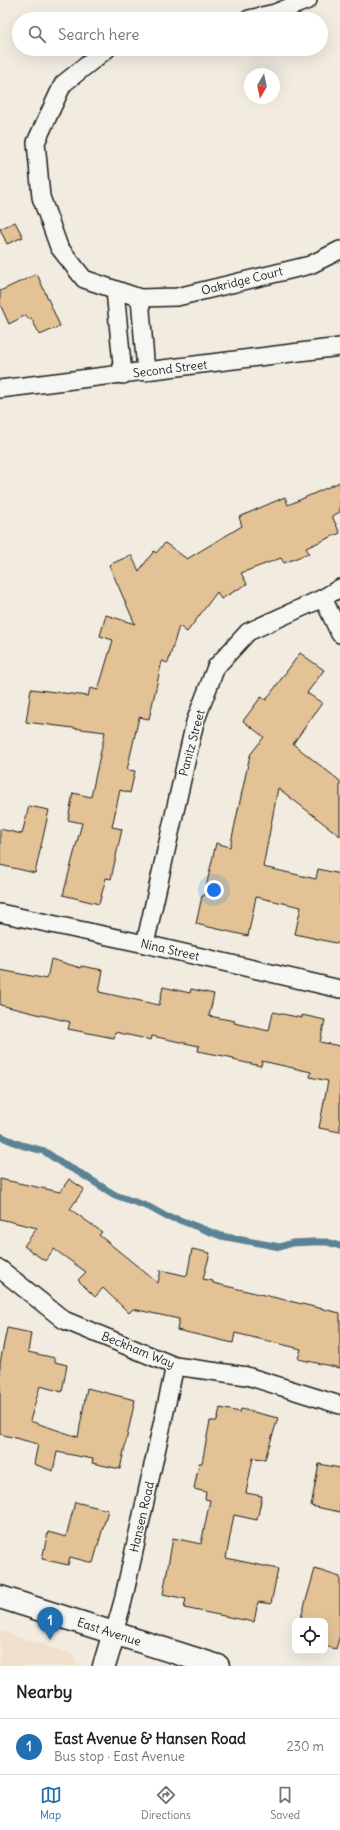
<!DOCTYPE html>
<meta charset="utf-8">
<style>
:root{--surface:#fff;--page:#f2f2f2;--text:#202124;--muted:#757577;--line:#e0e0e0;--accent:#1f6fb2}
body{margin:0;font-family:Delius,sans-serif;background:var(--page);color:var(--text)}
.controls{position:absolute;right:12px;bottom:12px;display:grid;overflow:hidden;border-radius:8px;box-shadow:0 4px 16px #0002}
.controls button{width:36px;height:36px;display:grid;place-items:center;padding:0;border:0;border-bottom:1px solid var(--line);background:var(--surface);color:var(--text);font:20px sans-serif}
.compass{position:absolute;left:244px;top:68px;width:36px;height:36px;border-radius:50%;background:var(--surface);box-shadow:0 4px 16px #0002;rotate:189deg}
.you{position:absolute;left:214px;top:890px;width:14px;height:14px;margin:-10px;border:3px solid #fff;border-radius:50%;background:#1a73e8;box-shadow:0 0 0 6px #1a73e833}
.badge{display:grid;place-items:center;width:26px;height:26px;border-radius:50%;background:var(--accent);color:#fff;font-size:13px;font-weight:700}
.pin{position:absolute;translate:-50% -33px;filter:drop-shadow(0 1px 2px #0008)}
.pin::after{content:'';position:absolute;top:21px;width:14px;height:12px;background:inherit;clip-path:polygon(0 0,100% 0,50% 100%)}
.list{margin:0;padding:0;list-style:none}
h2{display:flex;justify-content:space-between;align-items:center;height:52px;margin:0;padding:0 16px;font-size:17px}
h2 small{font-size:13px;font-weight:400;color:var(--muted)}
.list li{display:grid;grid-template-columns:26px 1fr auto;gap:12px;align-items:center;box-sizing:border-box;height:56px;padding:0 16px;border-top:1px solid var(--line)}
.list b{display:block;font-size:15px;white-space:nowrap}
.list p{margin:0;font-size:13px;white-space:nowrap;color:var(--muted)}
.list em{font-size:13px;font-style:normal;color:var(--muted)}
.icon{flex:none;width:22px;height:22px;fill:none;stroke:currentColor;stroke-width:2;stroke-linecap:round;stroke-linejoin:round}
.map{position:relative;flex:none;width:340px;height:1666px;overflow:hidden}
.search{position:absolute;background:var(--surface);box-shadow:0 4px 16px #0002;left:12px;right:12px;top:12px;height:44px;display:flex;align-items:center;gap:10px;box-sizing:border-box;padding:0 14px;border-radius:22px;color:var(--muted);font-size:15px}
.sheet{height:108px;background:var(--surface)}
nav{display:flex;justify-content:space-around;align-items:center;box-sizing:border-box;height:56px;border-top:1px solid var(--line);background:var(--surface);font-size:11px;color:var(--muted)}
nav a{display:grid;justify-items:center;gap:2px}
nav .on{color:var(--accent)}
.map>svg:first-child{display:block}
.built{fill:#eee0ca}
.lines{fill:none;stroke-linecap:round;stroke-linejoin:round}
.stream{stroke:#5b8395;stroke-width:7}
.building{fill:#e3c396;stroke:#1c1c1c}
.street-casing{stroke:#1c1c1c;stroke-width:20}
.secondary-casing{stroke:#1c1c1c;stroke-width:25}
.street{stroke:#f6f6f2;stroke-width:17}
.secondary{stroke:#f6f6f2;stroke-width:22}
.labels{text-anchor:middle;stroke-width:3;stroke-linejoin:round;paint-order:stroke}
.street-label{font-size:12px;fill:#1c1c1c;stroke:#f6f6f2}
</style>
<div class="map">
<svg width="340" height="1666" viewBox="0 0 340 1666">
<rect width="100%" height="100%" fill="#f2ece0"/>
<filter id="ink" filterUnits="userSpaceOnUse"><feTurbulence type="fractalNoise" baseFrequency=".025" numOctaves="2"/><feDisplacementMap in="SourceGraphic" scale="8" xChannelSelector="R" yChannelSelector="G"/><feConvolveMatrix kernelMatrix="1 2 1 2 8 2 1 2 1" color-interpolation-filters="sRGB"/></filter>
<g filter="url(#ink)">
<path class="built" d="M0,1631L74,1655L77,1666H0Z"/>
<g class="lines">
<path class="stream" d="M0,1136L21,1145L44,1151L63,1164L80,1173L115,1195L149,1207L167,1217L177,1219L221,1236L280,1247L292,1243L312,1242H327L340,1246"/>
</g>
<g class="building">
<path d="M15,222L23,237L7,244L0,229Z"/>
<path d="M37,274L60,326L40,335L31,318L28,319L26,315L9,324L0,304V291Z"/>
<path d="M340,482V512L332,516L340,533L306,548L309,553L284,563L281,558L241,573L247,584L221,599L217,592L187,632L179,626L168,663L162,661L149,719L139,717L127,770L135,771L130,793L120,790L112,827L122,829L111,879L106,878L99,904L63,895L82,823L68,820L73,793L91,797L105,732L26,722L31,689L88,696L90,688L98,690L113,640L100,636L106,615L135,624L109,565L131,555L139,571L154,551L156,553L165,543L187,559L242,526L239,517L285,497L288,505Z"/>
<path d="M300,653L324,670L307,693L322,703L293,744L340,781V836L278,788L263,867L316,879L318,869L340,874V944L295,934L301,907L256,897L248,936L196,924L202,896H204L216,843L230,847L250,755L264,737L243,721L261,697L266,700Z"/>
<path d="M29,806L49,810L35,873L0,865V829L22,834Z"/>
<path d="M51,959L81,968V966L103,970L99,992L159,1005L163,987L190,993L191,989L214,994L209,1016L235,1021L234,1023L269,1031L273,1012L302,1018V1015L325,1020L320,1042L340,1046V1132L319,1128L328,1081L310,1077L311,1072L262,1061L261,1066L233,1060L234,1058L198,1051L199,1046L152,1036L151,1040L115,1032L114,1038L68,1029L70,1022L0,1005V970L47,979Z"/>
<path d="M0,1179L60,1192L69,1179L84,1189L70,1209L102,1232L99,1235L158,1283L161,1270L187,1276L192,1249L210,1253L203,1279L213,1281V1283L340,1313V1368L298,1359L301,1349L235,1333L233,1343L177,1330L179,1319L133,1309L129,1313L103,1288L95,1297L78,1280L86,1272L54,1249L45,1261L24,1246L37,1228L0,1219Z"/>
<path d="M7,1328L31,1333L28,1352L55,1358V1362L67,1365L62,1392L40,1386L30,1421L78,1437L87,1388L135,1400L120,1469L92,1463L93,1459L57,1452L53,1471L34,1464L38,1444L0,1434V1363Z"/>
<path d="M220,1408L240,1412L241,1409L278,1418L265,1459L253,1458L246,1493L262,1496L257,1520L234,1515L226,1558L278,1569L271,1604L258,1602L254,1622L184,1608L186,1599L163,1594L173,1538L201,1544L210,1500L205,1499L206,1492L194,1489L199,1463H202L210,1421H217Z"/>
<path d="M319,1464L340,1468V1512L311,1506Z"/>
<path d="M75,1502L108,1510L93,1563L70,1557L68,1565L42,1559L48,1532L66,1537Z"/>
<path d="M315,1569L340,1577V1635L336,1649L325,1646V1621H300Z"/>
</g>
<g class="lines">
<g class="street-casing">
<g id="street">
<path d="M249,19L275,13L308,0"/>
<path d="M107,49L63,84L36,142L41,197L59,247L84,279L140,298L177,297L310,265L340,250"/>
<path d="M115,290L123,375"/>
<path d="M140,298L146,372"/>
<path d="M0,389L340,347"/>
<path d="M323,598L340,634"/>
<path d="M0,913L145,944L340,989"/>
<path d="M145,944L195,722L216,667L248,632L323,598L340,588"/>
<path d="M0,1269L64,1320L175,1366L247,1376L340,1405"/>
<path d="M114,1633L123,1601L175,1366"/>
</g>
</g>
<g class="secondary-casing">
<g id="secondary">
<path d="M0,1597L218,1666"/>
<path d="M104,1666L114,1633"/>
</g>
</g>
<use href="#street" class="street"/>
<use href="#secondary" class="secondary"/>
</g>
</g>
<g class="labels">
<g class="street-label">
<text transform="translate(242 281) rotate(-14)" y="4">Oakridge Court</text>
<text transform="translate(170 369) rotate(-7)" y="4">Second Street</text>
<text transform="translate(192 743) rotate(-75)" y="4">Panitz Street</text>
<text transform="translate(170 950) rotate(13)" y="4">Nina Street</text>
<text transform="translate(138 1350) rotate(22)" y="4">Beckham Way</text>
<text transform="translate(142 1517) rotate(-77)" y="4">Hansen Road</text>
<text transform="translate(109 1632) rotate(18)" y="4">East Avenue</text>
</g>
</g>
</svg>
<div class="controls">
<button><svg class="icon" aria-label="locate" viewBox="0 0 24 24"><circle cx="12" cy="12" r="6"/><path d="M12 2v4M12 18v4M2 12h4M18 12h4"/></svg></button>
</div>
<svg class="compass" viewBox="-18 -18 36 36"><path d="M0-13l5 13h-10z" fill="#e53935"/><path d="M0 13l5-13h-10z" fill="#757577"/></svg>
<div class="you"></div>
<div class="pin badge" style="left:50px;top:1640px">1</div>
<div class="search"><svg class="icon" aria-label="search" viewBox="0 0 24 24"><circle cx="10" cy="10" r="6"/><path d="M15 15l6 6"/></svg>Search here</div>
</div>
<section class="sheet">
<h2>Nearby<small></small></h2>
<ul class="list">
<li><span class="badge">1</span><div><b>East Avenue &amp; Hansen Road</b><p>Bus stop · East Avenue</p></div><em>230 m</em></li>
</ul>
</section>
<nav>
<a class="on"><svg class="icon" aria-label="map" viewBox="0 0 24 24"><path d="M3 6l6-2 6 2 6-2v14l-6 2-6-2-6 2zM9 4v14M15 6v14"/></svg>Map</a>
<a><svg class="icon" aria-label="directions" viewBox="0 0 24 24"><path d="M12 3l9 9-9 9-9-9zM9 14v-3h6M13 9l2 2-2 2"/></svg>Directions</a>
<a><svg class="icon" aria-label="saved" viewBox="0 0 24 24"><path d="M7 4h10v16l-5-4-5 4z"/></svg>Saved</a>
</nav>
